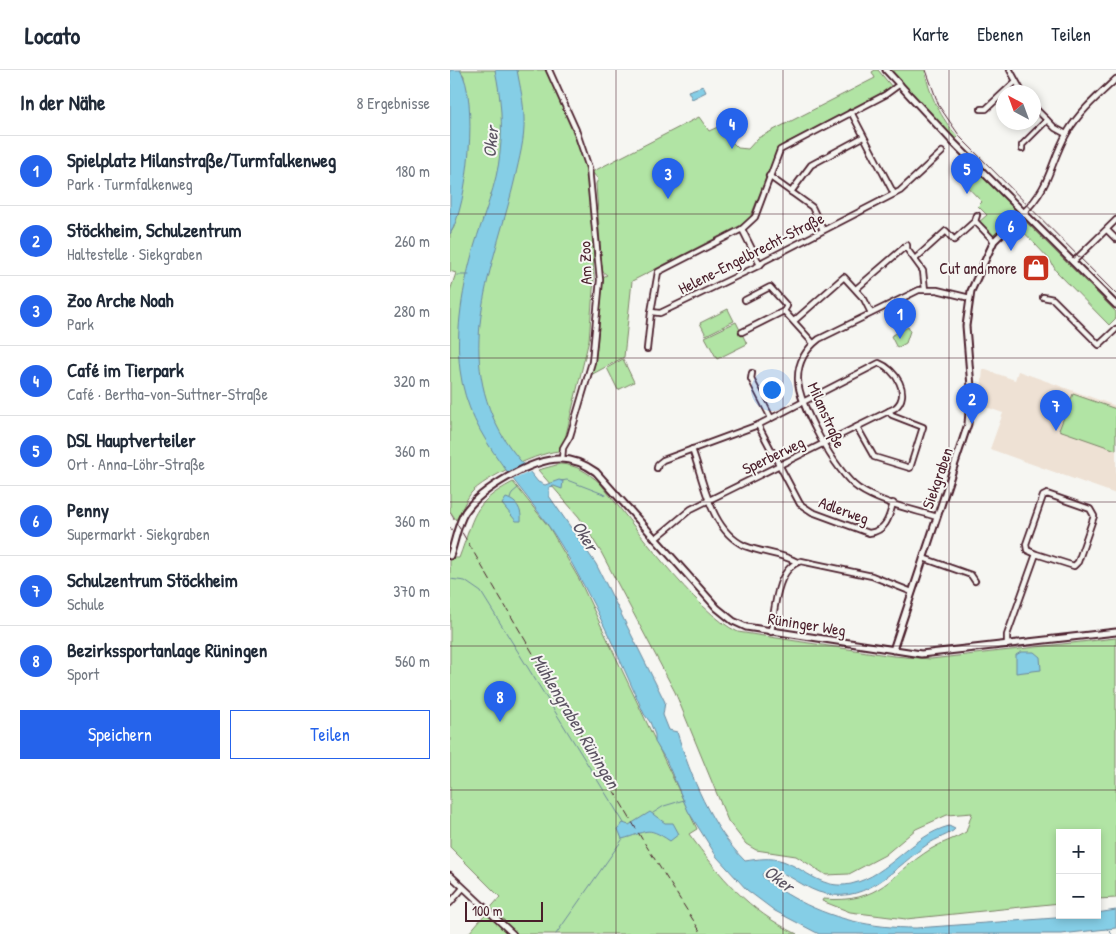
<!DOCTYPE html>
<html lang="de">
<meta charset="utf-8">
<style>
:root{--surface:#fff;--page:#f2f2f3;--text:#1f2937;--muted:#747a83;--line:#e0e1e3;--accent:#2563eb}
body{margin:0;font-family:"Patrick Hand",sans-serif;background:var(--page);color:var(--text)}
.controls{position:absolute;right:15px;bottom:15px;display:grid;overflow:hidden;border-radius:0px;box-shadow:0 2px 8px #0003}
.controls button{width:45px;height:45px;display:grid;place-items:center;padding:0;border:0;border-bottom:1px solid var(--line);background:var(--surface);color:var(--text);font:25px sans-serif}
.compass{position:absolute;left:546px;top:15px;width:45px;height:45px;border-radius:50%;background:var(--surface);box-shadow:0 2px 8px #0003;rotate:319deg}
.scale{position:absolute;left:15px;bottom:12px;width:78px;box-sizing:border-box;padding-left:5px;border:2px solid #4a1f2b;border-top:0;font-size:14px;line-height:18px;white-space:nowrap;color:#4a1f2b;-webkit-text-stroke:4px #f6f6f2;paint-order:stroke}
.you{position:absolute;left:321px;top:319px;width:18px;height:18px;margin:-12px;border:4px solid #fff;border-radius:50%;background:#1a73e8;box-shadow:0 0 0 8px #1a73e833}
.badge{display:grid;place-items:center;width:32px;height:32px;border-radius:50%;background:var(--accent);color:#fff;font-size:16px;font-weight:700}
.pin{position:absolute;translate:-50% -41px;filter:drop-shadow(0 1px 2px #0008)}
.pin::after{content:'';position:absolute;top:26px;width:18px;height:15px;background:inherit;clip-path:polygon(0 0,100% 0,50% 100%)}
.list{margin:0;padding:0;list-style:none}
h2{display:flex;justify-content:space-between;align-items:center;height:65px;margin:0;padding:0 20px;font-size:21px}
h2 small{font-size:16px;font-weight:400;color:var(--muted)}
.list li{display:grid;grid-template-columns:32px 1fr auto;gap:15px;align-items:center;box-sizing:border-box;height:70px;padding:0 20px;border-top:1px solid var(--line)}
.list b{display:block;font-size:19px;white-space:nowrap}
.list p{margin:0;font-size:16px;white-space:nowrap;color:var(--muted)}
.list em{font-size:16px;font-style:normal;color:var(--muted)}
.actions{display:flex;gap:10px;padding:15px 20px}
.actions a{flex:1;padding:11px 0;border:1px solid var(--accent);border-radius:0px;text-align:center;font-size:18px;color:var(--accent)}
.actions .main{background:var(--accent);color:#fff}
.map{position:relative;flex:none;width:666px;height:864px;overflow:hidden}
header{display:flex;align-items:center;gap:30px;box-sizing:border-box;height:70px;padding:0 25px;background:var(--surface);border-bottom:1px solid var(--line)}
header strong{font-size:24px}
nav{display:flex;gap:28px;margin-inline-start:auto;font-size:18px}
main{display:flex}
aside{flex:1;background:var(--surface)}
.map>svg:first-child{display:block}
.built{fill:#eee1d4}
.green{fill:#b1e4a4;stroke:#7e8268}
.water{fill:#85cee6;stroke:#6d889b}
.pier{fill:#f6f6f2}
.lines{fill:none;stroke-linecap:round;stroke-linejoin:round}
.stream{stroke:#6d889b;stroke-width:1}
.minor-casing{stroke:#4a1f2b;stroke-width:8}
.tertiary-casing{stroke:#4a1f2b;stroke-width:9}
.minor{stroke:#f6f6f2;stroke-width:4.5}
.tertiary{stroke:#f6f6f2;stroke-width:5}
.tram{stroke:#4a1f2b;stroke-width:1}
.rail{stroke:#4a1f2b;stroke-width:1;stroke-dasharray:8 4;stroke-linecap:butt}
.grid{fill:none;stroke:#4a1f2b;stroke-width:1;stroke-opacity:0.55}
.labels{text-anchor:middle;stroke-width:4;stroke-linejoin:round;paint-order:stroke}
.street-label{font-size:16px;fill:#4a1f2b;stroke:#f6f6f2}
.poi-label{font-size:16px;fill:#4a1f2b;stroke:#f6f6f2;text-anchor:end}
.water-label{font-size:18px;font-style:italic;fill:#5c5463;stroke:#f6f6f2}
</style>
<header>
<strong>Locato</strong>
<nav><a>Karte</a><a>Ebenen</a><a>Teilen</a></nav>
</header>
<main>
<aside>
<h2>In der Nähe<small>8 Ergebnisse</small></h2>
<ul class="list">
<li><span class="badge">1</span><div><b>Spielplatz Milanstraße/Turmfalkenweg</b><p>Park · Turmfalkenweg</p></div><em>180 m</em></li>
<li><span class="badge">2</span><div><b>Stöckheim, Schulzentrum</b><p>Haltestelle · Siekgraben</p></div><em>260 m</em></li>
<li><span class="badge">3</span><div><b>Zoo Arche Noah</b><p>Park</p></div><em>280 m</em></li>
<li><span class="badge">4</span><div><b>Café im Tierpark</b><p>Café · Bertha-von-Suttner-Straße</p></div><em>320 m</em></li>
<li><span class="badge">5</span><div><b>DSL Hauptverteiler</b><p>Ort · Anna-Löhr-Straße</p></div><em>360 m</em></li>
<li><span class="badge">6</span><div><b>Penny</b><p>Supermarkt · Siekgraben</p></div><em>360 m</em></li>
<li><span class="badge">7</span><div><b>Schulzentrum Stöckheim</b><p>Schule</p></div><em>370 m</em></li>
<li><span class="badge">8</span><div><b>Bezirkssportanlage Rüningen</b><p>Sport</p></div><em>560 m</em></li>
</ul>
<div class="actions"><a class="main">Speichern</a><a>Teilen</a></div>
</aside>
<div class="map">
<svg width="666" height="864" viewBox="0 0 666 864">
<rect width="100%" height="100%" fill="#f6f6f2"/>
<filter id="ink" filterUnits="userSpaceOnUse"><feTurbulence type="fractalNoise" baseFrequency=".02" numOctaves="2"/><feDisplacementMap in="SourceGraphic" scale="10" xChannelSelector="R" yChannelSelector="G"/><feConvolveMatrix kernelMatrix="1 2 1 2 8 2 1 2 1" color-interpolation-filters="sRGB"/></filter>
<g filter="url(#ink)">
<path class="built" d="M533,299L565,310L568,301L666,336V424L540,379L553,343L530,335Z"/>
<g class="green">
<path d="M10,0H98L127,69L139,106L143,157L144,208L139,270L112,381C92,380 34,408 21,423C15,431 11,442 6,450L0,441V221L6,203L0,201V164L4,157L14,6Z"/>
<path d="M425,0H428L442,17L332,75L326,83L300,148L297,152L182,211L174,287L139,306L147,279L153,207L157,205L152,201L146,114L148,109L142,102L249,47L259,61L283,50L287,58L282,64V72L288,78L298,79L308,68L425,8L422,2Z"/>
<path d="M436,0H475C478,23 492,50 508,67L503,72Z"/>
<path d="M519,92L570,143L545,168L529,152L537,145L528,136L532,132L506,105Z"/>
<path d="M576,152L666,242V248L659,255L606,201L600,190L570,158Z"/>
<path d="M278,239L284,251L256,265L250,253Z"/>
<path d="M286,252L297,274L267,289L255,267Z"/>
<path d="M458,257L460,261L456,273L447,278L441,266Z"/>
<path d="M173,289L184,312L168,320L157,298Z"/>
<path d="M623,324L666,339V380L609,360Z"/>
<path d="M110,394C127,395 137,402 150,413C181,451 246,543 288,562L443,586L481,589L666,568V828L647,829V763H610V833L456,849L400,842L372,831L373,829C432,834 439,805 481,779C492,772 505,769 516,762L522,743L497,745L466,759L435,785L399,804L376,805L346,786L306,780L296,774L278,751L225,622L151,482L129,447L88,400Z"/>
<path d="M63,412L99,457L129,509L247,759L239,764C271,807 297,840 347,864H18L50,827L0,777V488H9C25,446 21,434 63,412Z"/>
</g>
<g class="water">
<path d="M0,0H10C29,27 18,136 0,164Z"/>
<path d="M45,0H67C70,16 74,33 74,49C75,69 69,89 65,108C46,191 6,270 46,354C56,376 74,394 88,412L95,415L109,410L113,411L112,419L104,416L99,417V426L146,494L215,632L213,645L219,660L227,662C241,707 261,757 295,791C308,789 320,787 333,791C357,800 372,820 401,814C440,805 461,766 499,756L505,759C501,764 485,769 478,774C446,796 419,833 376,824C355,820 340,803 320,799L312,804L313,807C321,815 332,821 342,827C381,849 421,858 466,858L647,845V843L666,840V858L611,864H369L325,841L297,820L267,787L238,741L216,690L205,672V665L200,652L194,644C169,587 143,528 111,475C76,417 19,372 10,300C5,260 13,216 24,177C33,146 47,115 50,83C53,55 51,27 45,0Z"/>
<path d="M253,16L256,22L242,29L238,21Z"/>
<path d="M56,428C67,431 72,440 71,451H66L52,434Z"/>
<path d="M584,582L590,587L591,600L566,603V585L571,582Z"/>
<path d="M200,742L215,753H223L229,764L220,771C195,754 197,763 172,769L168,759L173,753L179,755Z"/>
</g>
<path class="pier" d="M77,394L82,401L60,411L54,403Z"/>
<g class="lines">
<g class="stream">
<path d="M8,205H19"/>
<path d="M111,411L117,410L156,425"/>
<path d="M60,429L62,423L68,418"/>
<path d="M0,509L15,511L31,522L174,753"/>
<path d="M203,743L214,736L234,730"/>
<path d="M657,859L662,864"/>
<path d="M106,864L172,770"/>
</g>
<g class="minor-casing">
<g id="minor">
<path d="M99,0L126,60L139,98L150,210L142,292L120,366L113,378L112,389"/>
<path d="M560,0L572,22"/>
<path d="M584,37L605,58L616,64"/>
<path d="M531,39H536L565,12"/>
<path d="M401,42L444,124"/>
<path d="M572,79V75L597,50"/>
<path d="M319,106L362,137L373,160"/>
<path d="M341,122L361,95L413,67"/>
<path d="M573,143C601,117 600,92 617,63C629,42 649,25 666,9"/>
<path d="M527,145L525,151L544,171"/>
<path d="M292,159L310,195"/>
<path d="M657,160L666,169"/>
<path d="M465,189L496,161L504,170L525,151"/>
<path d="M623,192L666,150"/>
<path d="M406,219L457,175V179L473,201L475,220"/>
<path d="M593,227L603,229L649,275L666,259"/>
<path d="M295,230L320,217L337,236L334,241L363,273"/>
<path d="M201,242L208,202L292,159L305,147L330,80L435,25L450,14"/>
<path d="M344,251L394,207L414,229L421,243"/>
<path d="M292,262L334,241"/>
<path d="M197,279L201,242L210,243L310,195L314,191L450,121L492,82"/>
<path d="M302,303L301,309L321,348"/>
<path d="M308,355L350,434L362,442L419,463C436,461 439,448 443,433"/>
<path d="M407,357L424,387L460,398L473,357L442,345L439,341"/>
<path d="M242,379C254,411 260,460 295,476C312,483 331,483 347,492"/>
<path d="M487,447C461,439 430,433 408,418C387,404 347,333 348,308C348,292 356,279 369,269L469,220H487L520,228"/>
<path d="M205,469L241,439L445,338C462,324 445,299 429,293L308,355L213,390L208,394L207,398"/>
<path d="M473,488L521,505L525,511"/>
<path d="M321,562C325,541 325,499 351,491L422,506L462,522"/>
<path d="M557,575V565L586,484L577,480L576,474L593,426L597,424L640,439L644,446L628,492L624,496L586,484"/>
<path d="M0,805L63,864"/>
<path d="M0,833L13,818"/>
</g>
</g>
<g class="tertiary-casing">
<g id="tertiary">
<path d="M436,0L503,72L666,235"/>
<path d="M0,486C5,472 7,455 15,442C31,419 82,389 110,389C124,389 135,394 146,402L267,538L283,551L296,557L471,584L666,562"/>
<path d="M443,580L518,354L521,317L516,256L521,221L544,171L573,143"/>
</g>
</g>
<use href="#minor" class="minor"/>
<use href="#tertiary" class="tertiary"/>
<path class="tram" d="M476,0L489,36L511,68L666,224"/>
<g class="rail">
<path d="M0,442L192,769L252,864"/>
<path d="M0,457L2,461"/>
</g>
</g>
</g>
<path class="grid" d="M166,0V864M333,0V864M499,0V864M0,144H666M0,288H666M0,432H666M0,576H666M0,720H666"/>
<defs>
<g id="shop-square" transform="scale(1.4375)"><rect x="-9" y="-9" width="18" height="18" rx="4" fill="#c8321e" stroke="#f6f6f2"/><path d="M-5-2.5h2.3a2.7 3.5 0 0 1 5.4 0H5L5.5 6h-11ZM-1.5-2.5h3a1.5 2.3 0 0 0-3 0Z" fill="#fff"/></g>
</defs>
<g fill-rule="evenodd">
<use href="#shop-square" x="586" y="198"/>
</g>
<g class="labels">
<g class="street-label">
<text transform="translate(301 183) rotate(-27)" y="6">Helene-Engelbrecht-Straße</text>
<text transform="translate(135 193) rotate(-92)" y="6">Am Zoo</text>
<text transform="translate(377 345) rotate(66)" y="6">Milanstraße</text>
<text transform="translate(323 385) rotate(-26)" y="6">Sperberweg</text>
<text transform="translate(487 408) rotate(-71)" y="6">Siekgraben</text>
<text transform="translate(394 440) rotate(20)" y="6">Adlerweg</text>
<text transform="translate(357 554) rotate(9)" y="6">Rüninger Weg</text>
</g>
<g class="poi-label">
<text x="567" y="204">Cut and more</text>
</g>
<g class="water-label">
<text transform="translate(41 72) rotate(-85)" y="6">Oker</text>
<text transform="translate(135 466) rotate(58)" y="6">Oker</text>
<text transform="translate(125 651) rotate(59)" y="6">Mühlengraben Rüningen</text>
<text transform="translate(329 809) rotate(37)" y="6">Oker</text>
</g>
</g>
</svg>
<div class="controls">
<button>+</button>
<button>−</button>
</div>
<svg class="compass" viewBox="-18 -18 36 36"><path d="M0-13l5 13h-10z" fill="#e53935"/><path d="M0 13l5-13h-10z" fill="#747a83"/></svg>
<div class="scale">100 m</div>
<div class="you"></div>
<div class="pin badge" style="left:450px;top:269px">1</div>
<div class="pin badge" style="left:522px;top:354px">2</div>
<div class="pin badge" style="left:218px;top:129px">3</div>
<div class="pin badge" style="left:282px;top:79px">4</div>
<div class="pin badge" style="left:517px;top:124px">5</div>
<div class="pin badge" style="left:561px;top:181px">6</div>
<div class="pin badge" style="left:606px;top:361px">7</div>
<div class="pin badge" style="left:50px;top:652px">8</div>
</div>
</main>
